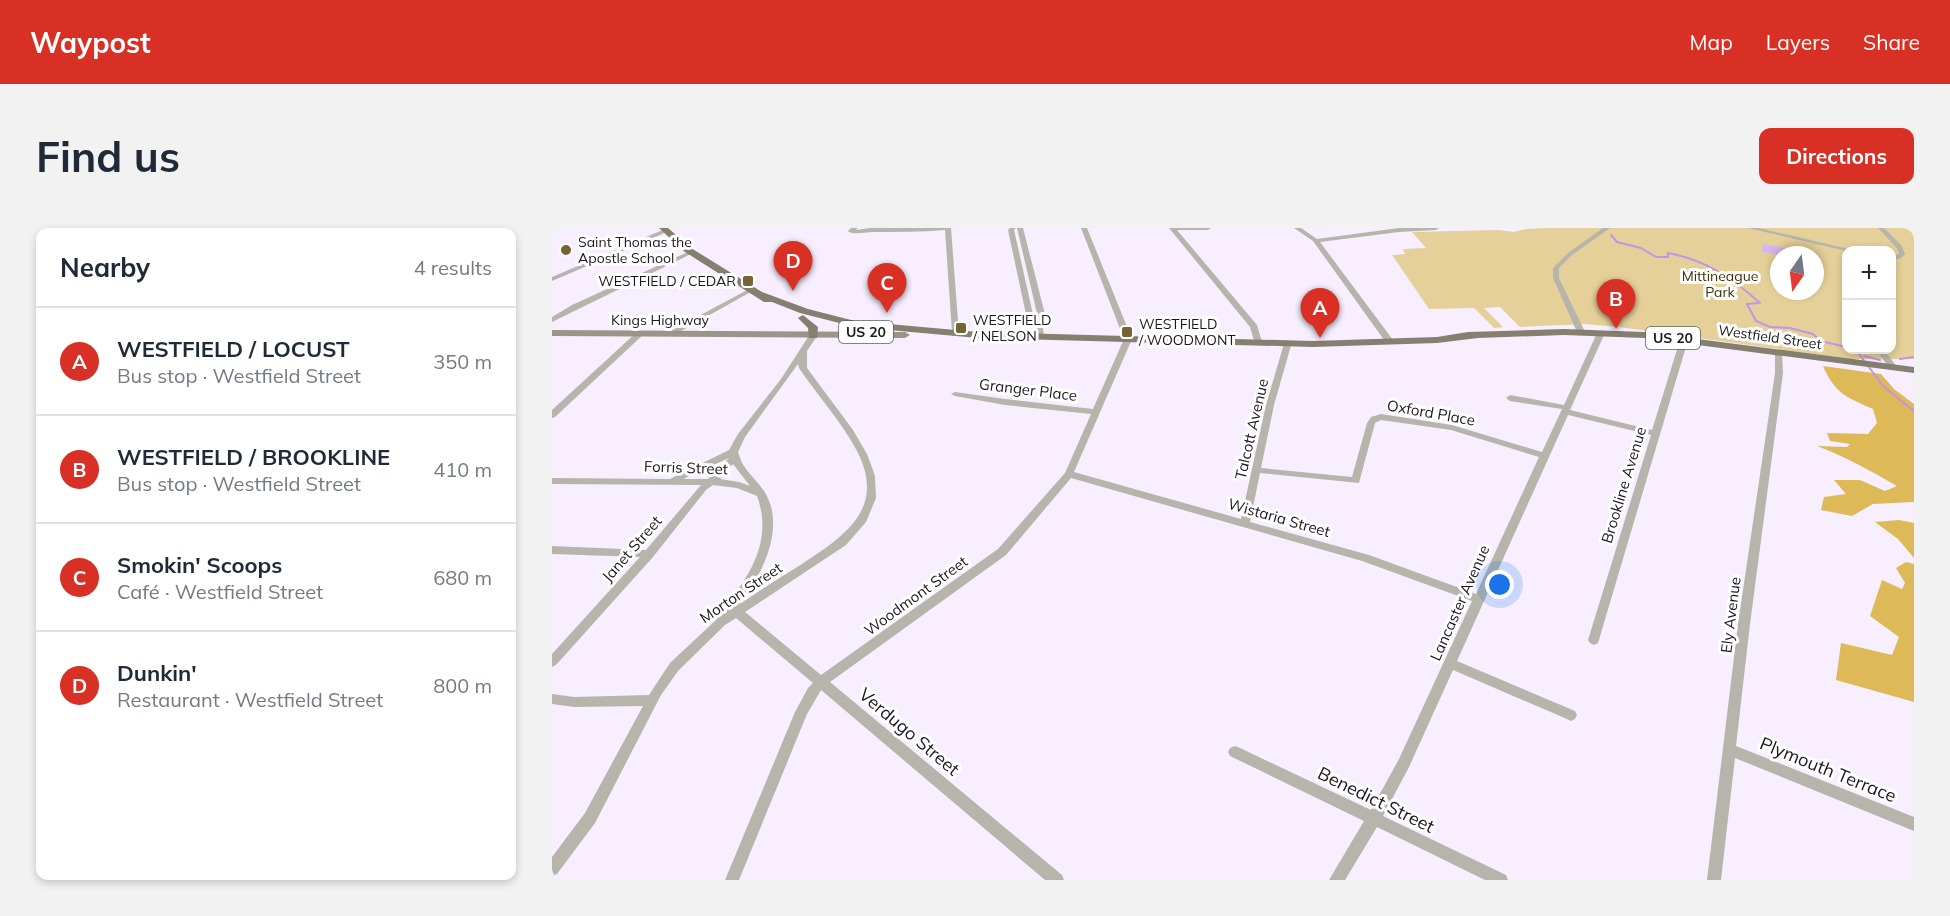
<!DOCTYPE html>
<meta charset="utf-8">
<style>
:root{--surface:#fff;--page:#f2f2f3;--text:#1f2937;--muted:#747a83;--line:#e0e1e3;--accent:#d93025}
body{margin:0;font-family:Mulish,sans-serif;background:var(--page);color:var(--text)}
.controls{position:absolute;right:18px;top:18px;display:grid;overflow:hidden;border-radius:12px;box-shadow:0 3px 9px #0003}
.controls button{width:54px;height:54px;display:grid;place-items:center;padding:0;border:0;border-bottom:2px solid var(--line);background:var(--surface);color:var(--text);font:30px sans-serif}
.compass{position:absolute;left:1218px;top:18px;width:54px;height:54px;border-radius:50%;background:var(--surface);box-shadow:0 3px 9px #0003;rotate:194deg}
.you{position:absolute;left:948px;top:357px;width:21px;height:21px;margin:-15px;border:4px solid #fff;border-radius:50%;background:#1a73e8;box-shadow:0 0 0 9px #1a73e833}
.badge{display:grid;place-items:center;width:39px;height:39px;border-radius:50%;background:var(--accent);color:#fff;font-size:20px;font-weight:700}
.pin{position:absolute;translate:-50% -50px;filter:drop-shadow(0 2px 3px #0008)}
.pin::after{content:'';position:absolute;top:32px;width:21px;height:18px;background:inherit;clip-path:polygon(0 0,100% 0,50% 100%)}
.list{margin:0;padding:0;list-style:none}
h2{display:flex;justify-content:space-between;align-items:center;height:78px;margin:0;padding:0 24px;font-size:26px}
h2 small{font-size:20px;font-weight:400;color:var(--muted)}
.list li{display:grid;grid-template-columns:39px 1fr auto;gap:18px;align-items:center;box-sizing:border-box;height:108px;padding:0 24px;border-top:2px solid var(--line)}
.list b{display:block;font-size:22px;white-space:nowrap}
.list p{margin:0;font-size:20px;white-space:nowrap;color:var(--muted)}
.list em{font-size:20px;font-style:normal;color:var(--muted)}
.map{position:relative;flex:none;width:1362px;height:652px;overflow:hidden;border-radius:12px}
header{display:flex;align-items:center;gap:36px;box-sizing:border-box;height:84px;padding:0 30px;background:var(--accent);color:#fff}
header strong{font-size:28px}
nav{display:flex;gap:33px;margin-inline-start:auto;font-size:21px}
.intro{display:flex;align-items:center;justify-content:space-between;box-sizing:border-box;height:144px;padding:0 36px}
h1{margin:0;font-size:42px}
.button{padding:15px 27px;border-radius:12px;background:var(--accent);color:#fff;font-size:21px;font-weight:700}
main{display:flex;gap:36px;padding:0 36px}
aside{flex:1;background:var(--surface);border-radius:12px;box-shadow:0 3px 9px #0003}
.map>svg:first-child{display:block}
.green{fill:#e5d099;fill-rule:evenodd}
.forest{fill:#ddb957}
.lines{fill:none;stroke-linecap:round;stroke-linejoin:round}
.stream{stroke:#c095e7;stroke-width:2}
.building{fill:#d7b4f7}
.minor{fill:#b7b4ab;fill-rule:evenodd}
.secondary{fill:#9a9588;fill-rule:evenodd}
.primary{fill:#857f6f;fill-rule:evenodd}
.poi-dot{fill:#756332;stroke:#fff;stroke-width:2}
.labels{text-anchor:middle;stroke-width:6;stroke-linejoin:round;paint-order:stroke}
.far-poi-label{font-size:14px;fill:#1b171e;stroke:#fff;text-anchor:start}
.far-park-label{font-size:14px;fill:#3e3003;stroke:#fff}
.far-street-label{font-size:14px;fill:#1b171e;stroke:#fff}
.shield{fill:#fff;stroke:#5f5d62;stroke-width:1.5}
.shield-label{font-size:14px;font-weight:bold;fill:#1b171e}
.street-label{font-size:15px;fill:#1b171e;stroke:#fff}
.near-street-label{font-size:18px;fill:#1b171e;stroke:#fff}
</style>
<header>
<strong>Waypost</strong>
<nav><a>Map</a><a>Layers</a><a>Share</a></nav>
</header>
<div class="intro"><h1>Find us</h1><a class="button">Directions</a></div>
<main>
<aside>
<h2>Nearby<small>4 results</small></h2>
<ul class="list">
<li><span class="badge">A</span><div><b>WESTFIELD / LOCUST</b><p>Bus stop · Westfield Street</p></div><em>350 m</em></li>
<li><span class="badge">B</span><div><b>WESTFIELD / BROOKLINE</b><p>Bus stop · Westfield Street</p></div><em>410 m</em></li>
<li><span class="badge">C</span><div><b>Smokin' Scoops</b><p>Café · Westfield Street</p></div><em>680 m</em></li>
<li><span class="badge">D</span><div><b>Dunkin'</b><p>Restaurant · Westfield Street</p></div><em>800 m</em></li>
</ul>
</aside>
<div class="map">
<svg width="1362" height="652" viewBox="0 0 1362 652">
<rect width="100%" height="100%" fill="#f7efff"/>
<path class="green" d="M996,0H1362V131H1298L1067,99L1033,96L968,99L948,79L932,80L951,99L942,100L922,80L877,81L840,27L853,26L851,21L874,20L860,4L947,2L961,4L974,1ZM1294,22H1340V122H1294ZM1227,27H1263V63H1227Z"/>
<g class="forest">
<path d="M1271,138L1329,146L1342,161L1362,176V274L1321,276L1300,288L1269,282L1272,269L1294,266L1282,252H1308L1333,263L1345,258C1319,243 1294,229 1265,218L1295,219L1298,216L1278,213L1275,205L1316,206L1325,195L1321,181C1296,170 1283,166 1271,138Z"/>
<path d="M1347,292L1362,295V330L1346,311L1323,294Z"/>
<path d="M1354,334L1362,336V474L1284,452L1289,415L1340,427L1347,409L1318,388L1330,352L1350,361L1353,355L1344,340Z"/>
</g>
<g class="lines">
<g class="stream">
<path d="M1059,7L1065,14L1089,20L1104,29H1116V25C1154,32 1180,50 1208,75L1195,76L1204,93L1218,99L1238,100L1261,106L1269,113L1294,119"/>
<path d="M1304,122L1332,159L1362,183"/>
<path d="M1312,128L1328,132"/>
<path d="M1348,131L1362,129"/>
</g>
</g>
<path class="building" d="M1211,16L1233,20L1232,27L1210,24Z"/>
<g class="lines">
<g class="minor">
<path d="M299,0H306L304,2L318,0H399L407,106L400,104L393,2C369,4 345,4 321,4C312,4 305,7 297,4L296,3Z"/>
<path d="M458,0H464L462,2L483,95L486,96L487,94L465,0H471L495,94L491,99L492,111H486L484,100L476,96L456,2Z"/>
<path d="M529,0H535L580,111L522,244L689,291L714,177L733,112L740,114L722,177L709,240L800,249L815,195L819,189L829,186L900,197L990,224L1010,181L958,173L954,170L958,167L1012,177L1045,105L1049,103L1053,105L1018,182L1100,202L1128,112L1132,110L1136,112L1046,415L1042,417L1038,415L1036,412L1099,207L1016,187L905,433L1023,483L1025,487L1023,491L1019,493L1015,491L901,442L857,539L831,588L954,647L956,652H933L825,599L793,652H777L812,593L678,528L676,524L678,520L683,518L688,520L819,582L847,531L920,373L810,333L519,250L454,327L278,454L510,647L512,652H493L269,462L255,486L187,652H173L243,484L256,460L261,455L184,390L173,397L126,443L109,467L43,595L5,646L0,648V629L33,585L91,478L22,479L0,476V466L22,469L97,467L118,435L165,391L166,386C196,352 222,314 205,268L185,260L161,257L154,262L101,329L4,437L0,439V426L88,329L0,326V318L94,322L149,257L0,256V250L118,251L177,222L186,206L229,151L258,106H264L265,108L255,123V140L301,202L315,226L323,248L324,270L314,294L294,317L193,384L269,447L446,321L513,245L539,186L453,177L403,168L399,166L403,164L453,171L541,181L572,111ZM246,136L247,140C266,168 289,193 305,223C335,281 292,308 250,336C229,349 208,362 188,376C210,346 235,299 212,263C207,255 199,248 194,241C190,236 188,230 186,224L193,209ZM829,192L899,202L987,229L924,366L817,327L698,294L708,245L807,255L823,195ZM177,230L156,251H131ZM181,236L198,258L187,254L168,251Z"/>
<path d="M617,0H659L656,2H625L705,97L710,114L709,116H703L698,99Z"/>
<path d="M742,0H749L765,11L847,0H887L884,2L847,4L768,14L841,112V116H835L761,13Z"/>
<path d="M1051,0H1058L1020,27L1007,40V50L1033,104L1029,106L1025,104L1001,50V40L1016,25Z"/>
<path d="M1196,0H1207L1301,22L1294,23Z"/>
<path d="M1326,0H1332L1350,18L1353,26L1349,30L1340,32V28L1347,26L1345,20Z"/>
<path d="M113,1L116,3L115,4L0,53V49Z"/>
<path d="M138,23L143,24L0,94V89L20,77Z"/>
<path d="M199,60L204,61L122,107L115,105Z"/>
<path d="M86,103L93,105L3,189L0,190V182Z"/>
<path d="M1324,122H1332L1346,140L1345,142H1339Z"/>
<path d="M1223,124H1226L1230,126L1231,145L1198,396L1184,518L1362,589V603L1183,530L1169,652H1155L1186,396L1223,145Z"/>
</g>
<path class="secondary" d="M0,102L353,104L358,107L353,110L0,108Z"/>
<g class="primary">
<path d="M107,0H116L139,20L210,64L256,81L303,93L426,104L761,113L885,109L916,104L1012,101L1092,104L1362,139V145L1092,110L1012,107L926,110L885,115L761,119L426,110L303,99L248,85L220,74H212L133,24Z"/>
<path d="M251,87L266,99L265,110H257L256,100L246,90Z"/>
</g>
</g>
<g class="poi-dot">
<circle cx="14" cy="22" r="6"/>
<rect x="190" y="47" width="12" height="12" rx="3"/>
<rect x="403" y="94" width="12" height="12" rx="3"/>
<rect x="569" y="98" width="12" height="12" rx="3"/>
</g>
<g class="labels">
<g class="far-poi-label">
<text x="26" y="19">Saint Thomas the<tspan x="26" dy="16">Apostle School</tspan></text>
<text x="184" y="58" text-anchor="end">WESTFIELD / CEDAR</text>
<text x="421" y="97">WESTFIELD<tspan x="421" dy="16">/ NELSON</tspan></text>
<text x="587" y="101">WESTFIELD<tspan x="587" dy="16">/ WOODMONT</tspan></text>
</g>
<g class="far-park-label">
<text x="1168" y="53">Mittineague<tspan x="1168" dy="16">Park</tspan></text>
</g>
<g class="far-street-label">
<text x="108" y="97">Kings Highway</text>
<text transform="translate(1218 109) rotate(8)" y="5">Westfield Street</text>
</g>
<g class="shield">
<rect x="287" y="93" width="54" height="22" rx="4.5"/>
<rect x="1094" y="99" width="54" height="22" rx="4.5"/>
</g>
<g class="shield-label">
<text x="314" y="109">US 20</text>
<text x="1121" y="115">US 20</text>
</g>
<g class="street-label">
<text transform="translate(476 162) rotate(7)" y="5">Granger Place</text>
<text transform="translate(879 185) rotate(10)" y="5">Oxford Place</text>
<text transform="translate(700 201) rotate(-77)" y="5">Talcott Avenue</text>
<text transform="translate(134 240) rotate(2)" y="5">Forris Street</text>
<text transform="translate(1072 257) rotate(-73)" y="5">Brookline Avenue</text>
<text transform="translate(727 290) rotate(16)" y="5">Wistaria Street</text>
<text transform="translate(80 321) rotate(-49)" y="5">Janet Street</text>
<text transform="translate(189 365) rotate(-34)" y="5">Morton Street</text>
<text transform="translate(364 368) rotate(-36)" y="5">Woodmont Street</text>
<text transform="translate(908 375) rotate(-66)" y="5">Lancaster Avenue</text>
<text transform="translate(1179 387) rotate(-83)" y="5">Ely Avenue</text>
</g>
<g class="near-street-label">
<text transform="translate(357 504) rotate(40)" y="6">Verdugo Street</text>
<text transform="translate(1276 542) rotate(22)" y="6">Plymouth Terrace</text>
<text transform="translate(824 572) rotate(26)" y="6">Benedict Street</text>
</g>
</g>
</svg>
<div class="controls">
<button>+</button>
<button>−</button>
</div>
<svg class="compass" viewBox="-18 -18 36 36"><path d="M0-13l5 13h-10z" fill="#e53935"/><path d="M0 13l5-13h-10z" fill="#747a83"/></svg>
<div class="you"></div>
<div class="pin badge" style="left:768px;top:110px">A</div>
<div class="pin badge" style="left:1064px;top:101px">B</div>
<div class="pin badge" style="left:335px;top:85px">C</div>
<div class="pin badge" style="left:241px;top:63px">D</div>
</div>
</main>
